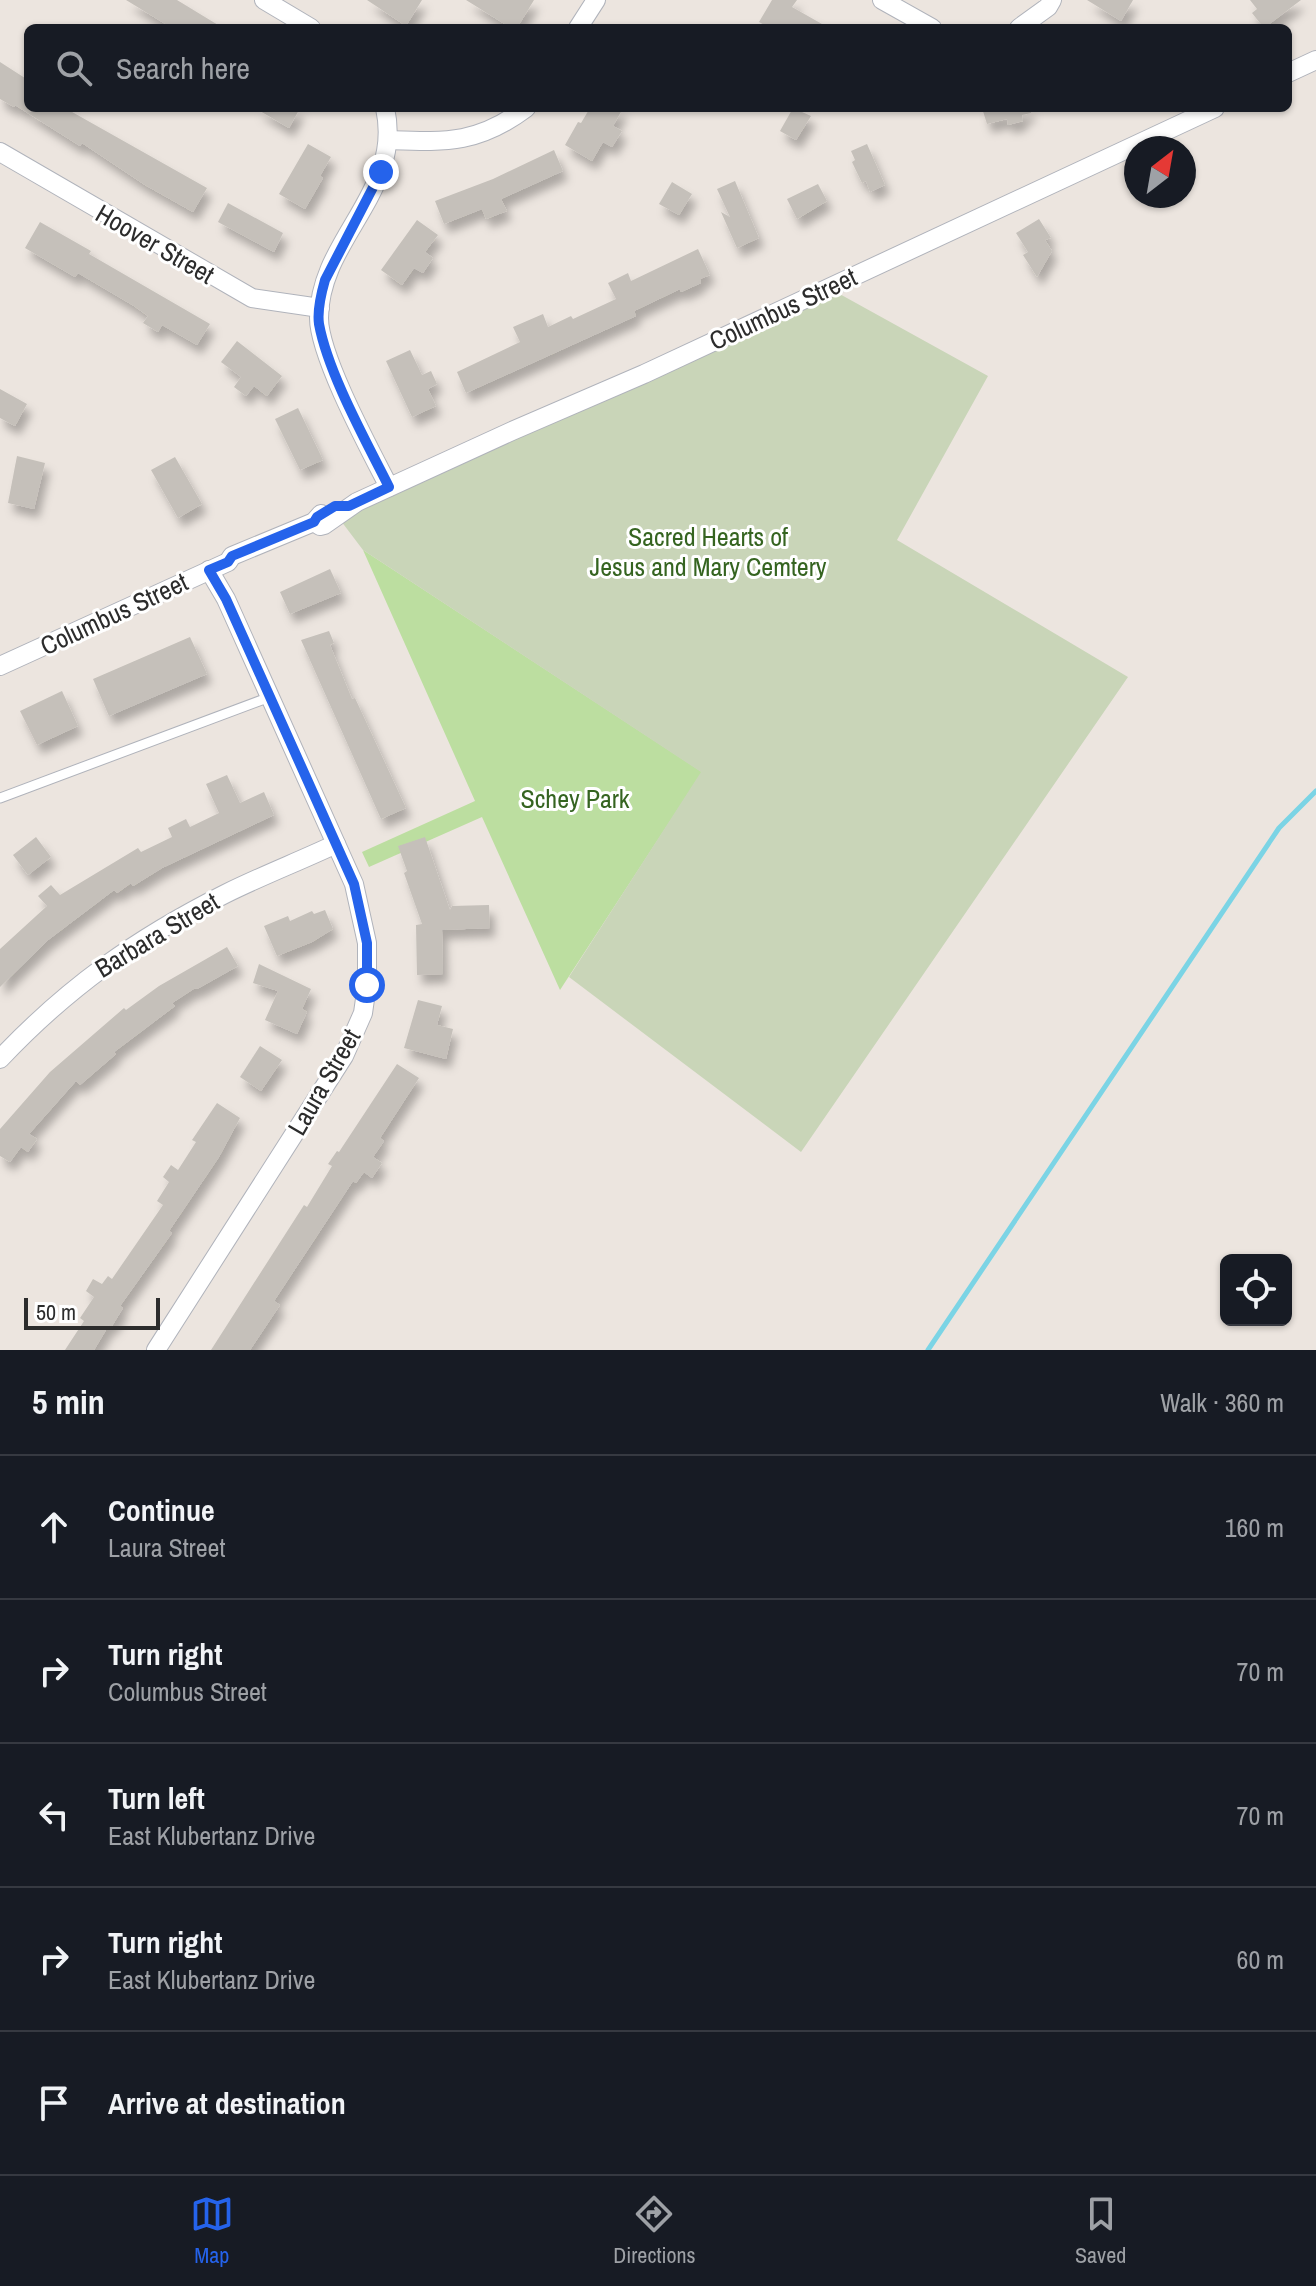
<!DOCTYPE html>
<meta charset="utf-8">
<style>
:root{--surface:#171b24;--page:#242831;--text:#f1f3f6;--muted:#9ea1a6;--line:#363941;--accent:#2563eb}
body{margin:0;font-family:"Archivo Narrow",sans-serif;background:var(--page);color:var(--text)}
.controls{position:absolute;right:24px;bottom:24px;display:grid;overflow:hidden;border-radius:12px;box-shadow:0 2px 6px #0004}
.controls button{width:72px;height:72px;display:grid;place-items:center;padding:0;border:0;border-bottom:2px solid var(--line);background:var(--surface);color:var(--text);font:40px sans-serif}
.compass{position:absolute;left:1124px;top:136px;width:72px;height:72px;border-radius:50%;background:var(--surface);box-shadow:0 2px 6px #0004;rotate:31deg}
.scale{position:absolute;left:24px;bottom:20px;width:136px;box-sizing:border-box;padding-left:8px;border:4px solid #2c2c2c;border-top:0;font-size:22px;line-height:28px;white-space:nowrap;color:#2c2c2c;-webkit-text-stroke:6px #fff;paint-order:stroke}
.stop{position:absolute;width:24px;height:24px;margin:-18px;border:6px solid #2563eb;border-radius:50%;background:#fff}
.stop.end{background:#2563eb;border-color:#fff;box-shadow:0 2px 8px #0008}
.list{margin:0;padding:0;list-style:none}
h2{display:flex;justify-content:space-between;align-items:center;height:104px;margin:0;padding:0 32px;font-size:34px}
h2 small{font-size:26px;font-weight:400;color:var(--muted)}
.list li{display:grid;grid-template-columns:52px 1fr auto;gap:24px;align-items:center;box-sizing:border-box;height:144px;padding:0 32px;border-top:2px solid var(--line)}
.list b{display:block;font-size:30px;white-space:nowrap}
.list p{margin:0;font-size:26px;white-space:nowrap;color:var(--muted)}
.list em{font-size:26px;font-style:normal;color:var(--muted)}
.icon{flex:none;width:44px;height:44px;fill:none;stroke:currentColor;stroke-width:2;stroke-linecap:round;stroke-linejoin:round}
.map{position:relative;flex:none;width:1316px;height:1350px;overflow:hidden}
.search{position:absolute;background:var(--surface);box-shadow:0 2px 6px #0004;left:24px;right:24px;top:24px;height:88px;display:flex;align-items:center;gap:20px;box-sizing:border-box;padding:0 28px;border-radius:12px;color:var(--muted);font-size:30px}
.sheet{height:824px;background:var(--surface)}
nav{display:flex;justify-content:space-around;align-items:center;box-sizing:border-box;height:112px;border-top:2px solid var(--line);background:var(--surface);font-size:22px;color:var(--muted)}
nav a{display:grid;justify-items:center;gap:4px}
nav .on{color:var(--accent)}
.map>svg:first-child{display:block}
.green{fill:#bcdea0}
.cemetery{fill:#c9d5b8}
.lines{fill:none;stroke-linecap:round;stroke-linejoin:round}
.stream{stroke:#7bd4e5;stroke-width:5}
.building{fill:#c5c0ba;filter:url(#shadow)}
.service-casing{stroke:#b0b3bb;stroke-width:11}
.minor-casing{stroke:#b0b3bb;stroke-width:20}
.service{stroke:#fff;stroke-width:9}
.minor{stroke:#fff;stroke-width:18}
.route{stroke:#2563eb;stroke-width:10}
.labels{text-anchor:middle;stroke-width:6;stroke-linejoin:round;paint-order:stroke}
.street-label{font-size:26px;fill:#2c2c2c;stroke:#fff}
.park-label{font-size:26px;fill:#356420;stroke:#fff}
</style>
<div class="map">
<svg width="1316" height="1350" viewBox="0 0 1316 1350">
<defs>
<filter id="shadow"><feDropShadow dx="5" dy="9" stdDeviation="4" flood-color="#0004"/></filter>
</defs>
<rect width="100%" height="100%" fill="#ece5df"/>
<path class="green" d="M363,550L702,772L560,990L482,817L369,867L362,852L475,801Z"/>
<path class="cemetery" d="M827,287L988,376L897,540L1128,677L801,1152L569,977L701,772L363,550L338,517Z"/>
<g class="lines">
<path class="stream" d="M928,1350L1279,828L1316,791"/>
</g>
<g class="building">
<path d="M126,0H177L223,28H172Z"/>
<path d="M367,0H422L406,26Z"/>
<path d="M466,0H534L517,28H511Z"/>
<path d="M772,0H797L792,7L829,28H770L759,22Z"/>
<path d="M1087,0H1133L1121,21Z"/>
<path d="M1250,0H1301L1264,28L1252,13L1257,9Z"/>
<path d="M0,62L28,80V108H65L207,188L193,212L145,185L82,143L80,146L15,105L14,107L0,99Z"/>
<path d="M255,108H300L289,128Z"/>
<path d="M590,108H623L613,126L622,131L612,147L603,142L592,161L565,145L578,122L581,123Z"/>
<path d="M793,108L811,116L796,140L780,131Z"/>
<path d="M982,108H1030L1031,113L1022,115L1023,121L1008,125L1007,119L987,124Z"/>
<path d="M308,144L331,157L320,176L323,178L305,209L279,194Z"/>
<path d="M867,144L885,185L870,192L866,181L862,183L852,162L855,160L851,151Z"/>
<path d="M554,150L563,171L501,199L507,211L486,219L482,209L444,224L435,201L493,179Z"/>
<path d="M735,181L759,238L737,248L721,212L730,217L717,189Z"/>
<path d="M672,182L692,194L679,215L659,204Z"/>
<path d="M818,184L827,201L797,219L787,199Z"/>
<path d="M228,203L283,233L274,252L218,222Z"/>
<path d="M1039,219L1051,238L1045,240L1052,251L1037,277L1023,255L1028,252L1016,233Z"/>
<path d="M417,220L438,235L425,252L433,258L423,273L414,268L402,285L381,270Z"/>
<path d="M40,222L91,251L89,254L210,324L197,345L162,325L158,332L143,323L148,316L134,306L78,273L75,277L25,248Z"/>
<path d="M698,249L710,275L700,279L701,283L681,292L680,289L634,311L636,316L466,393L457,372L520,342L513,327L543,314L548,327L571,316L573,319L616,299L608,283L628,273L631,281Z"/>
<path d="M237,341L282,376L267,396L254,386L246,396L234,387L241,377L221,362Z"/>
<path d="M410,350L422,375L431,371L437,384L428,389L436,406L412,417L386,361Z"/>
<path d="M0,389L27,404L15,426L0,418Z"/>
<path d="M298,408L323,460L300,470L275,419Z"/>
<path d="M17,456L45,463L34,509L8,503Z"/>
<path d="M175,457L202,504L178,518L151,470Z"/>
<path d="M330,569L341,593L290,614L280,592Z"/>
<path d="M329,631L334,643L330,645L352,699L355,698L406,808L381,819L301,640Z"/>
<path d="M190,637L207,674L109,716L93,679Z"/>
<path d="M62,691L78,726L37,745L20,711Z"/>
<path d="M227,775L240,803L264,792L274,815L162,868L133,886L131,883L117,893L114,890L48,940L0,987V949L47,906L38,896L51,885L60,895L138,848L141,852L172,837L168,828L186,819L190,827L219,813L206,784Z"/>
<path d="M36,837L51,857L28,875L13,855Z"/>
<path d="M425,837L450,910L452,906L489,905L490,928L442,930L443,974L417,975L416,925L422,924L404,873L407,871L398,846Z"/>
<path d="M325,910L333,929L312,942L277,956L264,926L288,916L290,921L312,911L314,914Z"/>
<path d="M227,947L238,966L197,989L195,988L172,1003L175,1006L114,1052L116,1054L80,1085L76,1081L29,1134L37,1139L28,1152L21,1147L10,1162L0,1156V1129L50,1072L124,1008L126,1010L159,986Z"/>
<path d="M259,964L311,989L302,1009L307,1012L297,1034L265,1020L278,991L253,983Z"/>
<path d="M418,1000L442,1006L437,1025L453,1029L446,1059L404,1048Z"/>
<path d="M260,1046L282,1060L261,1091L240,1077Z"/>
<path d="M397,1064L419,1078L380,1138L384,1141L373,1157L382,1163L372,1178L364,1172L356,1183L353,1181L274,1301L280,1305L250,1350H211L304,1205L307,1207L332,1166L328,1164L337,1151L339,1152Z"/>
<path d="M217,1103L240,1118L219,1157L169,1231L172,1233L140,1278L120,1306L123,1308L112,1326L109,1325L94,1350H65L84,1321L80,1318L94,1297L86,1291L93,1279L102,1284L108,1276L112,1279L163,1205L157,1201L169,1182L163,1177L171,1165L178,1170L196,1142L192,1140Z"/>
</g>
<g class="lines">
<g class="service-casing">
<path id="service" d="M0,798L270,697"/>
</g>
<g class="minor-casing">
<g id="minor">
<path d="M264,0L311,28"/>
<path d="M882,0L932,28"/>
<path d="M578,28L596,0"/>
<path d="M1019,28L1048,7L1052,0"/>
<path d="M1288,73L1316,60"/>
<path d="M385,108C404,192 319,239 319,318C319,356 370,450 389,487"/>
<path d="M389,140C447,142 478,144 526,108"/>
<path d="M0,152L252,298L320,308"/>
<path d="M314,522L320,526L324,525L357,502L512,431L644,374L1215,108"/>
<path d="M0,666L228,562L232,556L314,522L321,514"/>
<path d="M0,1059C67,988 137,938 225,894C261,876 300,861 336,844"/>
<path d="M156,1350L344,1056L363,1013L367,985V943L354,884L226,599L209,570"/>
</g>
</g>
<use href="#service" class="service"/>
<use href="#minor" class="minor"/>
</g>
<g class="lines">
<path class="route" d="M367,985V943L354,884L226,599L209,570L228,562L232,556L314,522L317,517L335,506H349L389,487C366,441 328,373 319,324C317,310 321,294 325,280L381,172"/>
</g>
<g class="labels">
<g class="street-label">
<text transform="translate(155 244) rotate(30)" y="9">Hoover Street</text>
<text transform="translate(783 309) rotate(-25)" y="9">Columbus Street</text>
<text transform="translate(114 614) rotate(-25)" y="9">Columbus Street</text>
<text transform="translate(157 935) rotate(-31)" y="9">Barbara Street</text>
<text transform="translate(324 1082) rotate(-60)" y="9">Laura Street</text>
</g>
<g class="park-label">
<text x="708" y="546">Sacred Hearts of<tspan x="708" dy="30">Jesus and Mary Cemtery</tspan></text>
<text x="575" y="808">Schey Park</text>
</g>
</g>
</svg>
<div class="controls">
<button><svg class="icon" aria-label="locate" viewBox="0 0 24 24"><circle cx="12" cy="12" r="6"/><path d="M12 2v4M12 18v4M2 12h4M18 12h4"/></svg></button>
</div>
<svg class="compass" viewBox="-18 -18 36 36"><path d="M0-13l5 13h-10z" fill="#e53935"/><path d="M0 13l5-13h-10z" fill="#9ea1a6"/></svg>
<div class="scale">50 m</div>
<div class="stop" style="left:367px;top:985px"></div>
<div class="stop end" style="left:381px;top:172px"></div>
<div class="search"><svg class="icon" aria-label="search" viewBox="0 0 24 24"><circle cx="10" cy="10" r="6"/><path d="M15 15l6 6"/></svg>Search here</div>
</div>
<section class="sheet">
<h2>5 min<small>Walk · 360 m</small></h2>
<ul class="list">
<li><svg class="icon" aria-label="ahead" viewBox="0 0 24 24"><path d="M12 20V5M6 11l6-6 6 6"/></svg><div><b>Continue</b><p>Laura Street</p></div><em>160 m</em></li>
<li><svg class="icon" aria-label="right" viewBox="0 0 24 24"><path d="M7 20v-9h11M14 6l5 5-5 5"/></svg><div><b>Turn right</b><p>Columbus Street</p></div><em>70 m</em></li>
<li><svg class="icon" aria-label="left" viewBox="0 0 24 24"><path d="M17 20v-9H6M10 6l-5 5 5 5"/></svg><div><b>Turn left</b><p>East Klubertanz Drive</p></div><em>70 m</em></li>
<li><svg class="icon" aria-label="right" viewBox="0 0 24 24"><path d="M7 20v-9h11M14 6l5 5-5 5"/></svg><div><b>Turn right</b><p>East Klubertanz Drive</p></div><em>60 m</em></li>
<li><svg class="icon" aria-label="arrive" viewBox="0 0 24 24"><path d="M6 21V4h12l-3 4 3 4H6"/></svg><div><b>Arrive at destination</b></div></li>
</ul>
</section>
<nav>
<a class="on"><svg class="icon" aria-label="map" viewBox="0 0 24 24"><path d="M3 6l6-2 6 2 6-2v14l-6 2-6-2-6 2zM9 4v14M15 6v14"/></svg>Map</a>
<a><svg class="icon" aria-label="directions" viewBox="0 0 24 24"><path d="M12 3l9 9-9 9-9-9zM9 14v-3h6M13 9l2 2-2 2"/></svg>Directions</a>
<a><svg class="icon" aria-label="saved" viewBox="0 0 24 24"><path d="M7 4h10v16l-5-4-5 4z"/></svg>Saved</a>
</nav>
